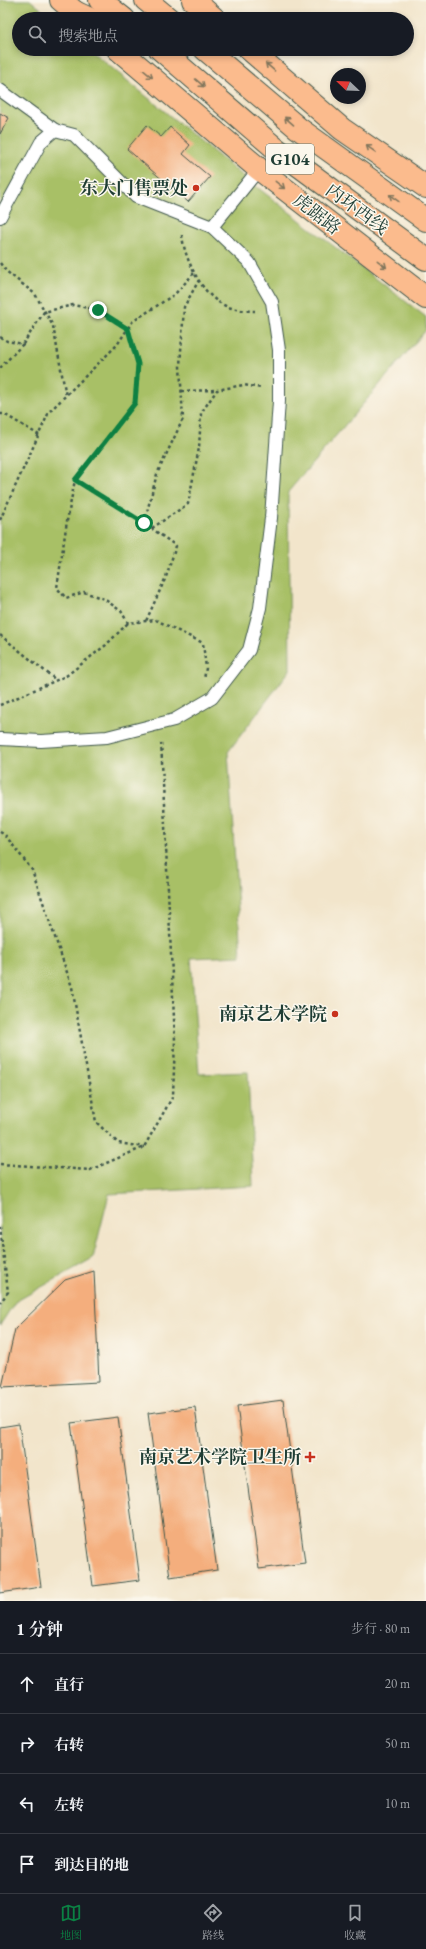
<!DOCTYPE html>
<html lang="zh">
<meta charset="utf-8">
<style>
:root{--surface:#171b24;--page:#20242c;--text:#f1f3f6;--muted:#9ea1a6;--line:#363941;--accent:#0b8043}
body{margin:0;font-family:"EB Garamond","Noto Serif SC",serif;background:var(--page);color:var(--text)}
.compass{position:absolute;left:330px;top:68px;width:36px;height:36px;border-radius:50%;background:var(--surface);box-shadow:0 2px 6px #0003;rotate:293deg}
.stop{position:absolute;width:12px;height:12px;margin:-9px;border:3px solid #0b8043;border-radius:50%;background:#fff}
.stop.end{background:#0b8043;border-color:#fff;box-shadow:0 1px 4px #0008}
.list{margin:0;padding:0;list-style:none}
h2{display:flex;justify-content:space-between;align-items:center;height:52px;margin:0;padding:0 16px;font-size:17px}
h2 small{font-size:13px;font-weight:400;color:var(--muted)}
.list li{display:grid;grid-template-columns:26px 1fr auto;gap:12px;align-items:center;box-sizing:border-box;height:60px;padding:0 16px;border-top:1px solid var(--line)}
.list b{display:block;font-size:15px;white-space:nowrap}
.list em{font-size:13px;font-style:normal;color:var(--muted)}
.icon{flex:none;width:22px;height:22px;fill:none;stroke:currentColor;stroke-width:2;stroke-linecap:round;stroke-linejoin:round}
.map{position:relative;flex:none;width:426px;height:1601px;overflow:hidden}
.search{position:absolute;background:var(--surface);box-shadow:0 2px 6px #0003;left:12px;right:12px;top:12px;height:44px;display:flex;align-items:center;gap:10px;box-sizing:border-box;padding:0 14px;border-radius:22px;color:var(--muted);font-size:15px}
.sheet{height:292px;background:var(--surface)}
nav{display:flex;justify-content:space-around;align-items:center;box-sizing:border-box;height:56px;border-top:1px solid var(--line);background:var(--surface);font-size:11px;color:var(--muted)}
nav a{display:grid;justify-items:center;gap:2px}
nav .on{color:var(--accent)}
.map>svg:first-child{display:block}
.green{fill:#a8c066;stroke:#647e4d}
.building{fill:#f4ae7d}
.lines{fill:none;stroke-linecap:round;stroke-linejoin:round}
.service-casing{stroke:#3f564b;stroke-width:14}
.primary-casing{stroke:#3f564b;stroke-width:24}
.trunk-casing{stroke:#3f564b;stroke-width:24}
.path{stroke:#3f564b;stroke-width:2.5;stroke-dasharray:3 3;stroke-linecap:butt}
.service{stroke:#fff;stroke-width:12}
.primary{stroke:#fbbb8d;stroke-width:22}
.trunk{stroke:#fbbb8d;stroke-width:22}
.oneway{stroke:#82765c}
.route{stroke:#0b8043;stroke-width:5}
.poi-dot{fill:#c8321e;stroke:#fbf7ec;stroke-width:1.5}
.labels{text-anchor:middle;stroke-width:3;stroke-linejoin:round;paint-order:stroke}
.shield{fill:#fbf7ec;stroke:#61756b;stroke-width:1}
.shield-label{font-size:17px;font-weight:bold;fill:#1f3d34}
.poi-label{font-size:18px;font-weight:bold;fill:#1f3d34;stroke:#fbf7ec;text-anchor:end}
.street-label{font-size:18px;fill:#1f3d34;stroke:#fbf7ec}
</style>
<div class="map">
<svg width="426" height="1601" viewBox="0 0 426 1601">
<rect width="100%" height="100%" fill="#fbf7ec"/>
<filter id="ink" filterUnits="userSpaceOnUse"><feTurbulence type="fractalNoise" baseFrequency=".025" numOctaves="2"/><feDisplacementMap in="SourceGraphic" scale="8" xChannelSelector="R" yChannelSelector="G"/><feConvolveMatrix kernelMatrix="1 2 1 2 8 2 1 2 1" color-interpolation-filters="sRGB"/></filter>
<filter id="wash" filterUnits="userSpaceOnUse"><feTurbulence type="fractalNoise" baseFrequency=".012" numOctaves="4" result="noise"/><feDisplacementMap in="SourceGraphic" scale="16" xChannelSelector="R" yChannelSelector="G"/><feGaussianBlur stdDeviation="0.9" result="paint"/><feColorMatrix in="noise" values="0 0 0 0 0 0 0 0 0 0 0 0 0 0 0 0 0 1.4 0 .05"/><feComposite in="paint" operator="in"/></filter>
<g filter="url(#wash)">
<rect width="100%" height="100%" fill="#f2e5cb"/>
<path class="green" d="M0,0H30L53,19H19V49H89L249,181L426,317V330L288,492L290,670L228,752L241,956L191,958L199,1074L248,1072L253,1186L109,1194L93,1258L15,1302L0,1325Z"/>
<g id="blocks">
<g class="building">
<path d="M0,113L9,118L0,134Z"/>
<path d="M147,125L161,137L170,127L190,145L183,154L210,177L188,202L127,149Z"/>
<path d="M94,1271L99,1382L2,1387L15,1329L65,1280Z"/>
<path d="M283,1400L305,1563L259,1569L237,1406Z"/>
<path d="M195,1407L217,1570L170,1577L148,1413Z"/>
<path d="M118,1417L140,1580L93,1586L71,1423Z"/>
<path d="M19,1424L41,1587L0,1593V1427Z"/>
</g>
</g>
</g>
<g filter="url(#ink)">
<use href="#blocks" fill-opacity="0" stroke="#3f564b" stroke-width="1"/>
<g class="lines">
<g class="service-casing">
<g id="service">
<path d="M0,90L55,130"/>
<path d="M0,217L41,142L55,130L74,135L136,197L212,227L259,169"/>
<path d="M0,739L41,741L107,737L174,720L212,698L249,650L260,608L271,518L279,401V350L272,302L249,262L212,227"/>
</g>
</g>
<g class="primary-casing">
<g id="primary">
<path d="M61,0L83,19"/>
<path d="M193,0L215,19"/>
<path d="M118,49L259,169L426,298"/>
<path d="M249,49L342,129L426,187"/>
</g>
</g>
<g class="trunk-casing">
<g id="trunk">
<path d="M100,0L124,19"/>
<path d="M146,0L169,19"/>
<path d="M75,12L90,19"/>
<path d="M160,49L275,148L426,259"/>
<path d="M205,49L298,128L426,220"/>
</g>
</g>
<g class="path">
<path d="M182,235C184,257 200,291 220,303C229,309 244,311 255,311"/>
<path d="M0,263L6,271L35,294L53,326L66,396"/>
<path d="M0,337L7,341L23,344L44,312L73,305L98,310L128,329L138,364L135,403L75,480L67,521L57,588L66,598L84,592L104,599L121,611L128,623L156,620L203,643L206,668L204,679"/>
<path d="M0,368L23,344"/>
<path d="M181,391L216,390"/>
<path d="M0,414H4L39,435"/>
<path d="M75,480L144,523L176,546L166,577L146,621"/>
<path d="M0,520L49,412L117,345L132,322L175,294L195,272"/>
<path d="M144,523L157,474L183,419L180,366L184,307L199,280"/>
<path d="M152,528L188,504L199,448L201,413L217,390L243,385L262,388"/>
<path d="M0,635L56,680"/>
<path d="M0,705L66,676L106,645L128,623"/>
<path d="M0,832L5,835L32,870L72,987L96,1122L118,1143L144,1147"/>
<path d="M0,1164L90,1170L144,1147L173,1096L175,1040L161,740"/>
<path d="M0,1226L8,1292L0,1303"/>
</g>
<use href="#service" class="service"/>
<use href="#primary" class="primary"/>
<use href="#trunk" class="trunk"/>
</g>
<defs><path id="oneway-shaft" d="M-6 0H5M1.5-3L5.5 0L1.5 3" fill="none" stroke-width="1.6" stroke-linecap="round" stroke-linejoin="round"/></defs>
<g class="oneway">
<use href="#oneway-shaft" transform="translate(270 67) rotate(-139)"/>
<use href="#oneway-shaft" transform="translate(148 74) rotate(40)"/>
<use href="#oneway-shaft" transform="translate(200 83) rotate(41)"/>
<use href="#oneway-shaft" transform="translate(289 121) rotate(-139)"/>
<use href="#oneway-shaft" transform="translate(371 149) rotate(-145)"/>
<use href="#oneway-shaft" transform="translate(280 185) rotate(38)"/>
<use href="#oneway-shaft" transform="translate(394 198) rotate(-144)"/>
<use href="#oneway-shaft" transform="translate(382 264) rotate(38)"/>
</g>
</g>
<g class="lines" filter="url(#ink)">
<path class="route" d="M98,310L128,329L138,364L135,403L75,480L144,523"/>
</g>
<g class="poi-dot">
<circle cx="196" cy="188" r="4"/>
<circle cx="335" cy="1014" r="4"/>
<path d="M308 1451h4v4h4v4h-4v4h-4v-4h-4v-4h4z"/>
</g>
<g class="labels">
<rect class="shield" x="266" y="144" width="48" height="30" rx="3"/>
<g class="shield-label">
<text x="290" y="165">G104</text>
</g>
<g class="poi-label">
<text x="188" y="194">东大门售票处</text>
<text x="327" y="1020">南京艺术学院</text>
<text x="301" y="1463">南京艺术学院卫生所</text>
</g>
<g class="street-label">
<text transform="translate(357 209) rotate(36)" y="6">内环西线</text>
<text transform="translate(317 214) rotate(38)" y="6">虎踞路</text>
</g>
</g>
</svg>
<svg class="compass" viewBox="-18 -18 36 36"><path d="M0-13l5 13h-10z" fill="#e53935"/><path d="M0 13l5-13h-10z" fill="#9ea1a6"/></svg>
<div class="stop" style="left:144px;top:523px"></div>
<div class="stop end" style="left:98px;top:310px"></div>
<div class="search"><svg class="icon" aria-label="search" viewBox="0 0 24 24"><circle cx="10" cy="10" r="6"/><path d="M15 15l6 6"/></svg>搜索地点</div>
</div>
<section class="sheet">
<h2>1 分钟<small>步行 · 80 m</small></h2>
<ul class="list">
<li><svg class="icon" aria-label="ahead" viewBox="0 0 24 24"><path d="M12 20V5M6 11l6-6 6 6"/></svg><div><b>直行</b></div><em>20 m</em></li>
<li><svg class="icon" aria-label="right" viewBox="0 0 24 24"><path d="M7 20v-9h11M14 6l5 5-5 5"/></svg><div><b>右转</b></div><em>50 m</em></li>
<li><svg class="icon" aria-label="left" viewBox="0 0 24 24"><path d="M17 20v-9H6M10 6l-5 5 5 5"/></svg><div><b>左转</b></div><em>10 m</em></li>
<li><svg class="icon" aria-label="arrive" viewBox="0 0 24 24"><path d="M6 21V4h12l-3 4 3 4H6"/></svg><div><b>到达目的地</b></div></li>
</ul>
</section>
<nav>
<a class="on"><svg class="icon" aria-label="map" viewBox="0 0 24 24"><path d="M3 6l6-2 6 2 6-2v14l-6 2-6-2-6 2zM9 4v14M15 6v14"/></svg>地图</a>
<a><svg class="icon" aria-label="directions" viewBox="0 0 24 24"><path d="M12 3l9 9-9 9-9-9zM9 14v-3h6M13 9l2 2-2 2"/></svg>路线</a>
<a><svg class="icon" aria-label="saved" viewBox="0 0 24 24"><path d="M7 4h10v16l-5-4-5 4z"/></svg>收藏</a>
</nav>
